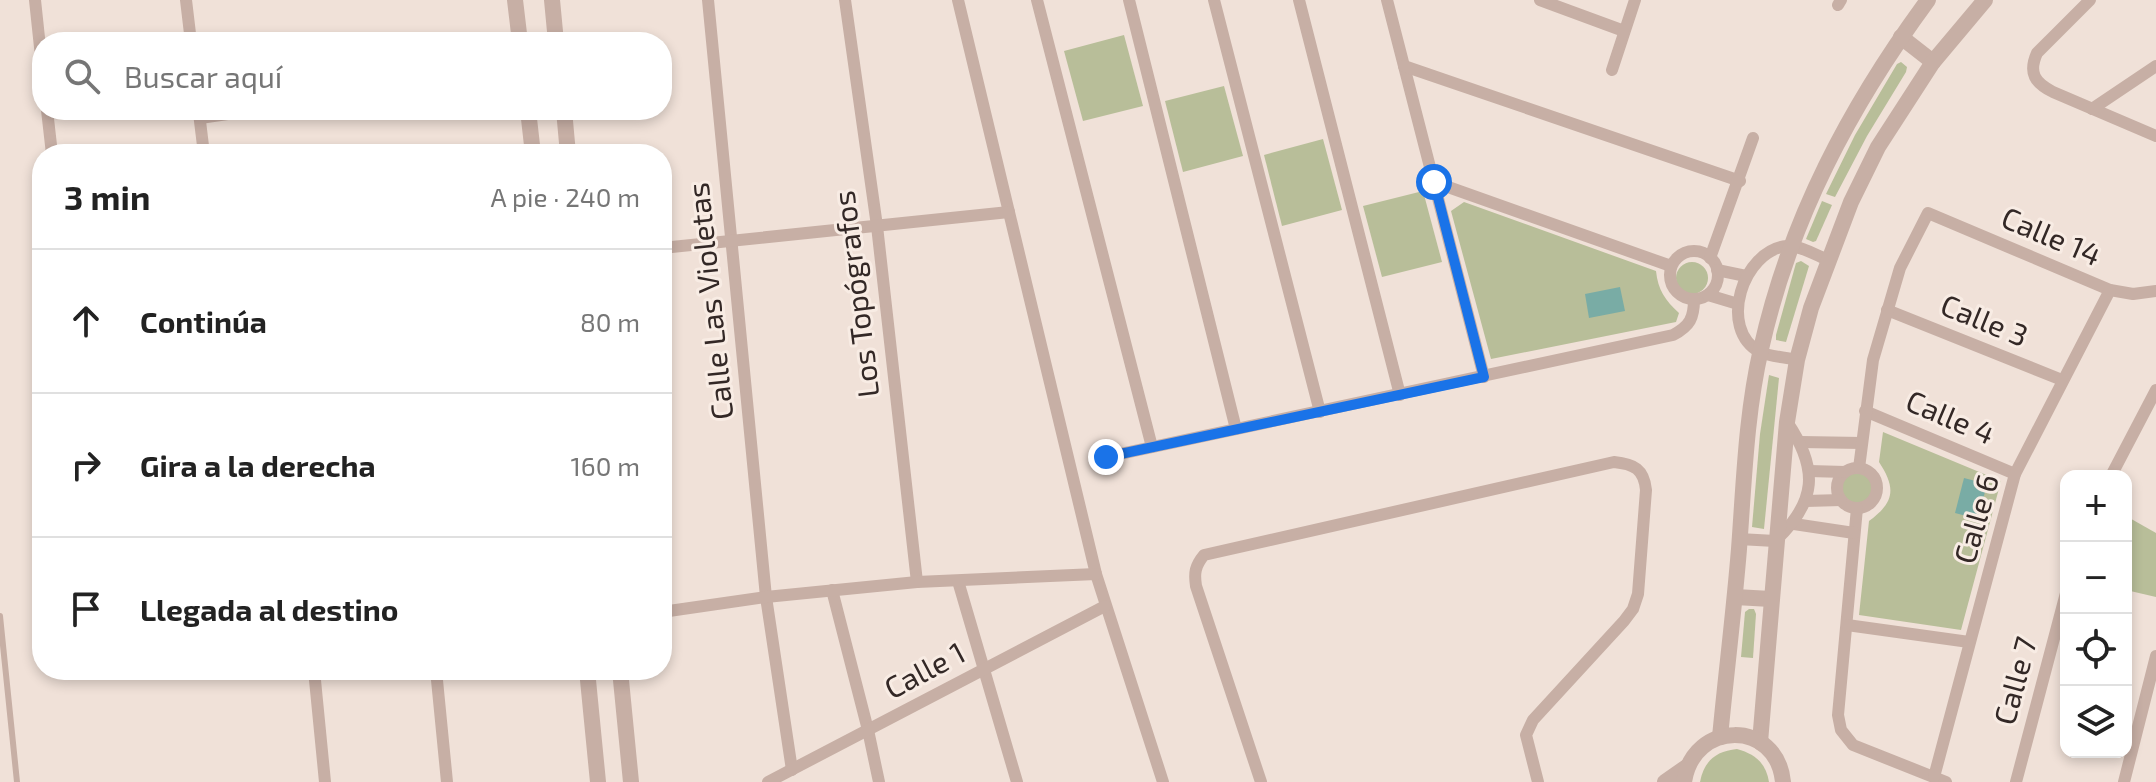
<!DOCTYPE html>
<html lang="es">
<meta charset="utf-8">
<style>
:root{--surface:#fff;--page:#f6f6f6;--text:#222;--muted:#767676;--line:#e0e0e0}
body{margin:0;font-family:"Exo 2",sans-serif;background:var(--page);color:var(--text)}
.controls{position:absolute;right:24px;bottom:24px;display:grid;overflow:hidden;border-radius:16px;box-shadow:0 4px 12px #0003}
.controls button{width:72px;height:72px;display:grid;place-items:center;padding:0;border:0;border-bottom:2px solid var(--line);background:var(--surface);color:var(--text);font:40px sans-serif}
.stop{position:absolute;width:24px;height:24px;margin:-18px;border:6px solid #1a73e8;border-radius:50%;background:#fff}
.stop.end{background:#1a73e8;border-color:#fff;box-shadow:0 2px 8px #0008}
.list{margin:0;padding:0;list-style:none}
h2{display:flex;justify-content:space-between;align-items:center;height:104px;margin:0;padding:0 32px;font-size:34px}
h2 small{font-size:26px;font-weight:400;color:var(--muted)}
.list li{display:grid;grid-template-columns:52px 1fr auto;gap:24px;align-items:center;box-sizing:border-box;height:144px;padding:0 32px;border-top:2px solid var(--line)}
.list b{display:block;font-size:30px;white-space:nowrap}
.list em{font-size:26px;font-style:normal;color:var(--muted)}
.icon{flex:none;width:44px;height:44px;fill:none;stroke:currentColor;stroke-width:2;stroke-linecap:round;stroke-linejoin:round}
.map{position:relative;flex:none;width:2156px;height:782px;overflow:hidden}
.search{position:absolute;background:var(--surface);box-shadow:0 4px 12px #0003;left:32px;top:32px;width:640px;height:88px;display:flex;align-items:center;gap:20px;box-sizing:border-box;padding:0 28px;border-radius:32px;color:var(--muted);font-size:30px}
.panel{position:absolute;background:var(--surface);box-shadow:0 4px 12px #0003;left:32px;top:144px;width:640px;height:536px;border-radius:32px}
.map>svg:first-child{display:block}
.green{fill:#b8be99}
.water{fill:#79aca5}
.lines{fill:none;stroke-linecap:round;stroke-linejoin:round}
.service{stroke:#c7afa5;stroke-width:6}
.minor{stroke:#c7afa5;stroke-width:12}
.tertiary{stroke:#c7afa5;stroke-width:16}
.route{stroke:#1a73e8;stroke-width:10}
.labels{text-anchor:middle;stroke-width:6;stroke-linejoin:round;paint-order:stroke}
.street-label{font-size:30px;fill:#332826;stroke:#f8ece4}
</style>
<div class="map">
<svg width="2156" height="782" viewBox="0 0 2156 782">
<rect width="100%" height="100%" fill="#f0e1d8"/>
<g class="green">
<path d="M1124,35L1143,106L1083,121L1064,51Z"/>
<path d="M1901,62L1907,67L1906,72L1867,136L1835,197L1826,194L1855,135L1897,64Z"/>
<path d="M1224,86L1243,156L1183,172L1165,101Z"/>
<path d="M1323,139L1342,210L1282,226L1264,155Z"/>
<path d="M1423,191L1442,262L1382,277L1363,206Z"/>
<path d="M1822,201L1832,205L1816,241L1813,242L1806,239Z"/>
<path d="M1464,202L1656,271C1658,290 1665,300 1679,313L1676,322L1491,359L1451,211Z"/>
<path d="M1801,261L1809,266L1786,342L1776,340V335L1796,263Z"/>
<circle cx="1692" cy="278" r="16"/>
<path d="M1769,375L1779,378L1764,529L1752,527L1760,434Z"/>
<path d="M1883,432L2001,481L1961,630L1859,615L1869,521C1895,502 1896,488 1879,462Z"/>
<circle cx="1858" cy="488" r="16"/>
<path d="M2126,516L2156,533V597L2126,590Z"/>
<path d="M1749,609H1754L1756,614L1753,658L1741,657L1745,612Z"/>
<path d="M1737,749C1755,754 1766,763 1769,782H1700C1704,761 1716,751 1737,749Z"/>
</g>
<g class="water">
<path d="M1620,287L1625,311L1589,318L1585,294Z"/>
<path d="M1964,478L1987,484L1978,519L1955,513Z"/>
</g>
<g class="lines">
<path class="service" d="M0,616L17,782"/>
<g class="minor">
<path d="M35,0L42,66"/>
<path d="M186,0L191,42"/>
<path d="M708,0L766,597L792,770"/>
<path d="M845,0L877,226L917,582"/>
<path d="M958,0L1096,574L1163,782"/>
<path d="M1037,0L1152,447"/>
<path d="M1129,0L1236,429"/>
<path d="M1214,0L1320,412"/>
<path d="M1299,0L1400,395"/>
<path d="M1387,0L1484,377"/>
<path d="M1540,0L1624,31"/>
<path d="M2090,0L2037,53C2028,73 2035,83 2053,92L2156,136"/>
<path d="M1838,5L1841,0"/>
<path d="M1404,66L1740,181"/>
<path d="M1612,70L1635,0"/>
<path d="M2092,109L2156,66"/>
<path d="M47,110L52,154"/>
<path d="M199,113L204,154"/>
<path d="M200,118L256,110"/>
<path d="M1434,182L1671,266"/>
<path d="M662,248L1009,212"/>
<circle cx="1694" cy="275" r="24"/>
<path d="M1710,258L1753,138"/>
<path d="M1717,270L1746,276"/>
<path d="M1708,295L1738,304"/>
<path d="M1887,310L2062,380"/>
<path d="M1797,360C1786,357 1770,357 1760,352C1717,329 1743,250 1787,246C1799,245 1816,255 1828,260"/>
<path d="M1865,411L2015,474"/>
<path d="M1801,442L1862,443"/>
<path d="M1106,457L1673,335C1690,326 1694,318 1694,299"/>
<circle cx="1857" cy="488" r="20"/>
<path d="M1859,468L1873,360L1900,268L1928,213L2110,290L2133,294L2156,291"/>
<path d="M1809,471L1845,472"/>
<path d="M2111,476L2156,390"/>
<path d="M1806,501L1841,500"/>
<path d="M1857,508L1838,715L1841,730L1853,745L1946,782"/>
<path d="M1794,524L1854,533"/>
<path d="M1739,539L1775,541C1817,502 1819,469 1787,422"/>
<path d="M958,581L1017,782"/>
<path d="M832,590L868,730L879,782"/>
<path d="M662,612L766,597L917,582L1096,574"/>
<path d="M1847,625L1969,642"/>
<path d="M314,670L325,782"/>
<path d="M436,670L447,782"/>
<path d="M1934,777L2015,474L2110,290"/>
<path d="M768,782L1105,606"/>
<path d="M1261,782L1196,586C1194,573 1195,566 1204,555L1614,462C1634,464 1644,469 1646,490L1638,594L1633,609L1624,621L1533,720L1526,735L1538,782"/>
<path d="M2016,782L2066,593"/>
<path d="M2124,782L2156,656"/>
</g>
<g class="tertiary">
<path d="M515,0L520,42"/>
<path d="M552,0L556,42"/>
<path d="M1901,37L1933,62"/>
<path d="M528,110L533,154"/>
<path d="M564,110L568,154"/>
<path d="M1735,597L1771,599"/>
<path d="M587,670L598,782"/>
<path d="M620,670L631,782"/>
<path d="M1720,737C1726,674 1734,611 1739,549C1744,482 1746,414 1761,349C1790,219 1850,106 1928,0"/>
<path d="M1760,742L1787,422L1797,360L1811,308L1851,202L1878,147L1933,62L1985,0"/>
<path d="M1665,782L1688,766"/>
<path d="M1684,782C1693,720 1777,719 1783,782"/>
</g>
</g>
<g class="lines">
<path class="route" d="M1106,457L1484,377L1434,182"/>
</g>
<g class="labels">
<g class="street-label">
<text transform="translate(2051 237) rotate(23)" y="10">Calle 14</text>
<text transform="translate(857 294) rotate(-97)" y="10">Los Topógrafos</text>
<text transform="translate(711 301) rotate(-96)" y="10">Calle Las Violetas</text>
<text transform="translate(1984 321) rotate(22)" y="10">Calle 3</text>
<text transform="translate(1950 418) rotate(23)" y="10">Calle 4</text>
<text transform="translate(1977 519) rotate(-74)" y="10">Calle 6</text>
<text transform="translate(925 671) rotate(-28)" y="10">Calle 1</text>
<text transform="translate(2016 681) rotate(-75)" y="10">Calle 7</text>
</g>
</g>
</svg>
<div class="controls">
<button>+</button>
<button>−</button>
<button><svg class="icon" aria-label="locate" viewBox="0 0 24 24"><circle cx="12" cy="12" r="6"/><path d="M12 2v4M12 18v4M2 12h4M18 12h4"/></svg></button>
<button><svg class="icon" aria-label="layers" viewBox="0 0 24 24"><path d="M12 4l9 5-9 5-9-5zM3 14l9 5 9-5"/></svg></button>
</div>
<div class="stop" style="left:1434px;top:182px"></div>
<div class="stop end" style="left:1106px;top:457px"></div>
<div class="search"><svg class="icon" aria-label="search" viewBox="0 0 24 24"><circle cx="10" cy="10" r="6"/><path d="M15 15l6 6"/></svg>Buscar aquí</div>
<section class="panel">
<h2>3 min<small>A pie · 240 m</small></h2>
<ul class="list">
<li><svg class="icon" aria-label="ahead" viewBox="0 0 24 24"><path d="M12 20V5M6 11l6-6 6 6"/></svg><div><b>Continúa</b></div><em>80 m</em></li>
<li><svg class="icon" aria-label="right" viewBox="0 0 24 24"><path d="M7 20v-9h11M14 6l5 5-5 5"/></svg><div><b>Gira a la derecha</b></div><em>160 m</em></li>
<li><svg class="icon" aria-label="arrive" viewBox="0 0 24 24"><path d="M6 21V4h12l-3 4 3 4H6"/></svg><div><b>Llegada al destino</b></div></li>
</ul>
</section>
</div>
